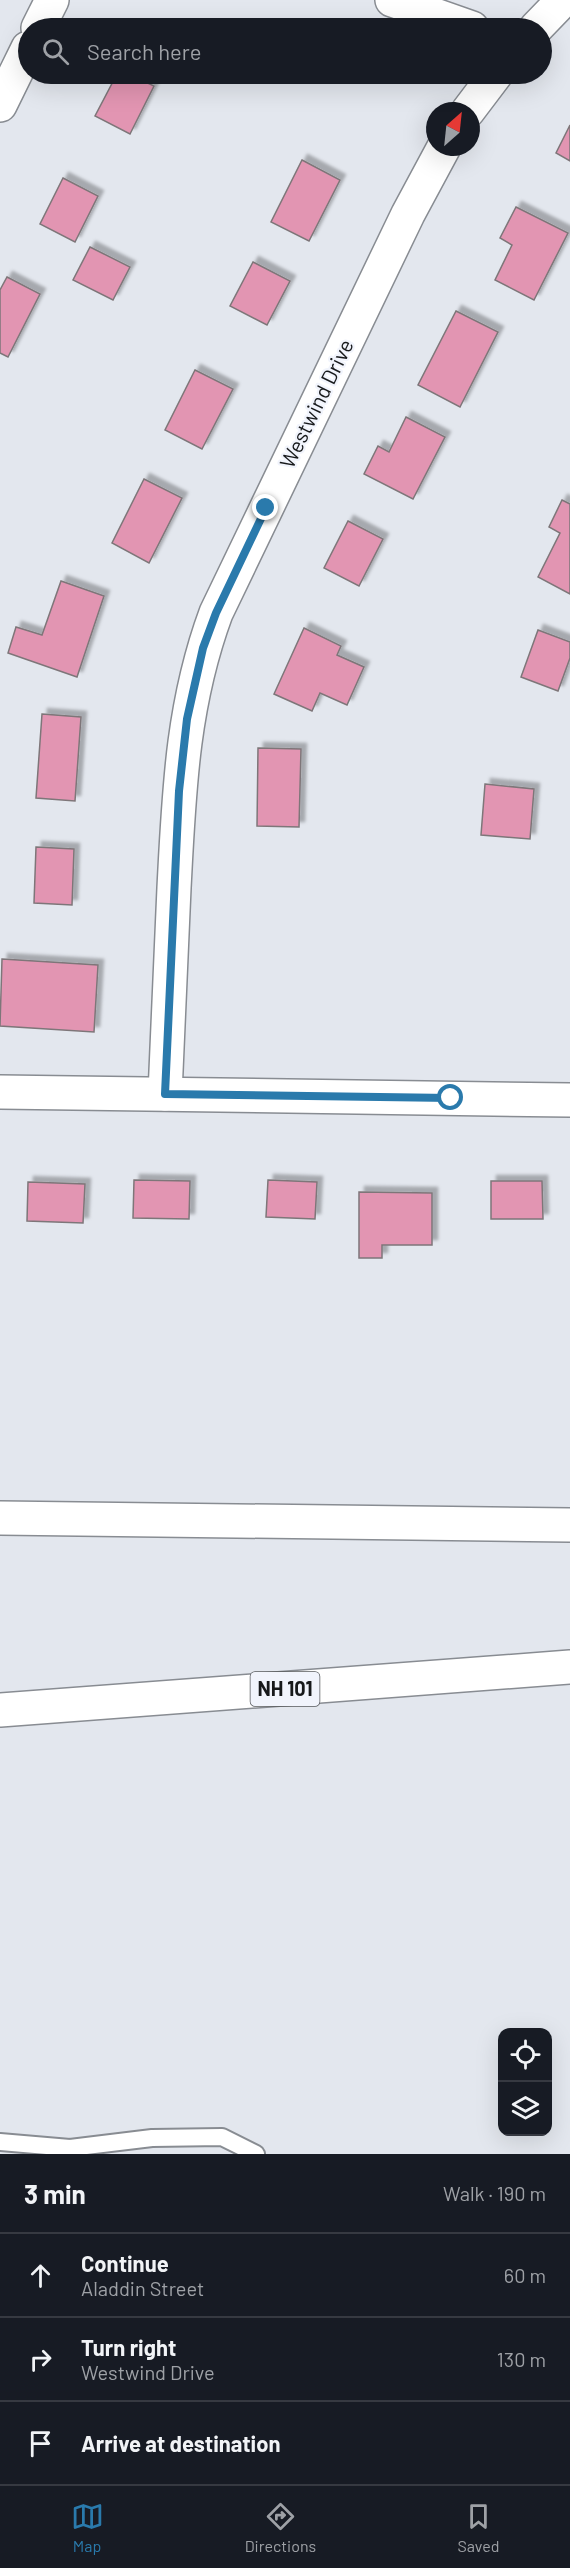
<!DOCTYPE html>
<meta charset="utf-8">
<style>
:root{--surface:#171b24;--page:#20242c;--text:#f1f3f6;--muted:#9ea1a6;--line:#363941;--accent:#2a7aac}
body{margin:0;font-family:Barlow,sans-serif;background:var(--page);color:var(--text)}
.controls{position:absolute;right:18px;bottom:18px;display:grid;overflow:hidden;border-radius:12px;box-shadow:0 6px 24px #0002}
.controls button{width:54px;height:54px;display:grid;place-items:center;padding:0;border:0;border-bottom:2px solid var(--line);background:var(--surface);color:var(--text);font:30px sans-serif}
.compass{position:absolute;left:426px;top:102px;width:54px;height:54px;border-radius:50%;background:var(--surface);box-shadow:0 6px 24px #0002;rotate:27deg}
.stop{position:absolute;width:18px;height:18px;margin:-14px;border:4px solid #2a7aac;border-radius:50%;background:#fff}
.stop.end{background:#2a7aac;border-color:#fff;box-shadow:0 2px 6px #0008}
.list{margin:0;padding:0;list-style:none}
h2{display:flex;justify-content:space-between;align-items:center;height:78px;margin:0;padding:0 24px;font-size:26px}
h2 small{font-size:20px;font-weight:400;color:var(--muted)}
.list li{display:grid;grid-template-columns:39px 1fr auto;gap:18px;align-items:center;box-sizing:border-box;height:84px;padding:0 24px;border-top:2px solid var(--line)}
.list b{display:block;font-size:22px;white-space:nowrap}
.list p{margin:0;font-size:20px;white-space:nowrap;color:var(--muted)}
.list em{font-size:20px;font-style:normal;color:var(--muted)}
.icon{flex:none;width:33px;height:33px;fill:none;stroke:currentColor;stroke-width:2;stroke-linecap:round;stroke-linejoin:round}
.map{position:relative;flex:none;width:570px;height:2154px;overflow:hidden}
.search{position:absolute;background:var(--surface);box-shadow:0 6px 24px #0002;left:18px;right:18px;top:18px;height:66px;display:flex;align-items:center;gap:15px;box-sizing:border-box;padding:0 21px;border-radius:33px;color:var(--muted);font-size:22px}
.sheet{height:330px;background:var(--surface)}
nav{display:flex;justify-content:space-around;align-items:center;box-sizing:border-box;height:84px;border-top:2px solid var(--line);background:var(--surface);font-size:16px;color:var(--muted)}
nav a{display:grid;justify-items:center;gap:3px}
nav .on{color:var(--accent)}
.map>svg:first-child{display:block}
.building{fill:#e295b2;stroke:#7e7679;stroke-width:1.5;filter:url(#shadow)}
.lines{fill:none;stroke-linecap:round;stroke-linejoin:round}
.service-casing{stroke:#888c92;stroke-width:20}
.minor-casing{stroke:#888c92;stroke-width:36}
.motorway-casing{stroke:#888c92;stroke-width:36}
.service{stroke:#fff;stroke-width:16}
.minor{stroke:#fff;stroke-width:33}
.motorway{stroke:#fff;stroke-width:33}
.route{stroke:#2a7aac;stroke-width:8}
.labels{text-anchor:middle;stroke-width:4.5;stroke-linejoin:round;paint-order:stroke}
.shield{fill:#f1f4fc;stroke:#585b5e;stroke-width:1.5}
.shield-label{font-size:20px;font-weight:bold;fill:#17191b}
.street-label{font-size:21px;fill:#17191b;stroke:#f1f4fc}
</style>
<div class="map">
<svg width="570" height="2154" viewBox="0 0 570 2154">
<defs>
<filter id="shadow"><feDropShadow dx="5.5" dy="-5.5" stdDeviation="1.5" flood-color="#0004"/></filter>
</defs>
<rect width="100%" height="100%" fill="#e3e7ee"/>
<g class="building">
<path d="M117,74H129L154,86L130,134L95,116Z"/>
<path d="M570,125V161L556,153Z"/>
<path d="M302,160L340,180L309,241L271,222Z"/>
<path d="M63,178L98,196L75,242L40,224Z"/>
<path d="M516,207L568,233L534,300L495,280L512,245L500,238Z"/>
<path d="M90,247L130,267L113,300L73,280Z"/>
<path d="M253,262L290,281L267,325L230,306Z"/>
<path d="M7,277L40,294L8,357L0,353V290Z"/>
<path d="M456,311L498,332L460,407L418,385Z"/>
<path d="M195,370L233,389L202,449L165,430Z"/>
<path d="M406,417L445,437L413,499L364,474L378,446L389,452Z"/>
<path d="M144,479L182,498L149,563L112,543Z"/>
<path d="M562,500L570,504V594L538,577L560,533L549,527Z"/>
<path d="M348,521L383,539L359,586L324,568Z"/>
<path d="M61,581L104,596L77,677L8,653L16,627L42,635Z"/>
<path d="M304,628L341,646L337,655L364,667L347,705L320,693L312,711L274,694Z"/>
<path d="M538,630L570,642V658L558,691L521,677Z"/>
<path d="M42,714L81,717L75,801L36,798Z"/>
<path d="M258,748L301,749L299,827L257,826Z"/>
<path d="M485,784L534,789L530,839L481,835Z"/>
<path d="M36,847L74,849L72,905L34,903Z"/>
<path d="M2,959L98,965L94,1032L0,1026Z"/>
<path d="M134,1180L190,1181L189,1219L133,1218Z"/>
<path d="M268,1180L317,1182L315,1219L266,1217Z"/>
<path d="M491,1181H542L543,1219H491Z"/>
<path d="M28,1182L85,1184L83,1223L27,1221Z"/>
<path d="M359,1192L432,1193V1245H382V1258H359Z"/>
</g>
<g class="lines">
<g class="service-casing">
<path id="service" d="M0,2142L70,2148L152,2138L222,2137L256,2154"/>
</g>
<g class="minor-casing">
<g id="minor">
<path d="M392,0L472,28"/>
<path d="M38,28L52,0"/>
<path d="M536,28L563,0"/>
<path d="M0,105L28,48"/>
<path d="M468,111L496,74"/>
<path d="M0,1092L570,1100"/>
<path d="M165,1094C168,1025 171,957 174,888C179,792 182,705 216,613L408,214L444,147"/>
</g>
</g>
<g class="motorway-casing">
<g id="motorway">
<path d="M0,1518L570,1525"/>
<path d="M0,1710L570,1667"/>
</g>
</g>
<use href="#service" class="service"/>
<use href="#minor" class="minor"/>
<use href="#motorway" class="motorway"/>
</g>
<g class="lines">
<path class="route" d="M266,508L216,613L203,648L187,719L179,791L165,1094L451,1098"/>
</g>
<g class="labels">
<rect class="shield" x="250.5" y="1672" width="69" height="34" rx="4.5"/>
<g class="shield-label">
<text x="285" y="1696">NH 101</text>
</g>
<g class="street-label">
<text transform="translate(317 404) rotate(-64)" y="7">Westwind Drive</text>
</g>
</g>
</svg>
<div class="controls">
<button><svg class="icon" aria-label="locate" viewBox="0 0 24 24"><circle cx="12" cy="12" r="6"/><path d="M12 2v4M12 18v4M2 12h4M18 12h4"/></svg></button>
<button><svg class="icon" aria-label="layers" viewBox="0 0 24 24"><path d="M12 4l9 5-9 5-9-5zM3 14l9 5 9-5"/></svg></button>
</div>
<svg class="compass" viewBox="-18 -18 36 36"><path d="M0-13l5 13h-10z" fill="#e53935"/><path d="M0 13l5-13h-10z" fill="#9ea1a6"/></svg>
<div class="stop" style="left:451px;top:1098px"></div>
<div class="stop end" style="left:266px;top:508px"></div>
<div class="search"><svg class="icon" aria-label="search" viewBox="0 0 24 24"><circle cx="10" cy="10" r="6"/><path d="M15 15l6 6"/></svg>Search here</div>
</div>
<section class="sheet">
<h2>3 min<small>Walk · 190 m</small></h2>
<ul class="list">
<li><svg class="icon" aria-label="ahead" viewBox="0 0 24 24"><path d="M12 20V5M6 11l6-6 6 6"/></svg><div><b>Continue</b><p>Aladdin Street</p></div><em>60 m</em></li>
<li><svg class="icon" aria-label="right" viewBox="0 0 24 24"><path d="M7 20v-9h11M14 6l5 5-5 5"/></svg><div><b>Turn right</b><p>Westwind Drive</p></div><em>130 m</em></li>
<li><svg class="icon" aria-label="arrive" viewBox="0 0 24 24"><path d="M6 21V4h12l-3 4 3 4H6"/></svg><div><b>Arrive at destination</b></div></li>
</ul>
</section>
<nav>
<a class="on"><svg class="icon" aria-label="map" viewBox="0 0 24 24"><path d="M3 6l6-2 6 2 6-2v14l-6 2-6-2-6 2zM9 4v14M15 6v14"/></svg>Map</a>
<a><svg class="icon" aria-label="directions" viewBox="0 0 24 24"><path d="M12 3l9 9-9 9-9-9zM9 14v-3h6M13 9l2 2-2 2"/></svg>Directions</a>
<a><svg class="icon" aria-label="saved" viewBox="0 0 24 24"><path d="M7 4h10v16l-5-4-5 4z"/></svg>Saved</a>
</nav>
